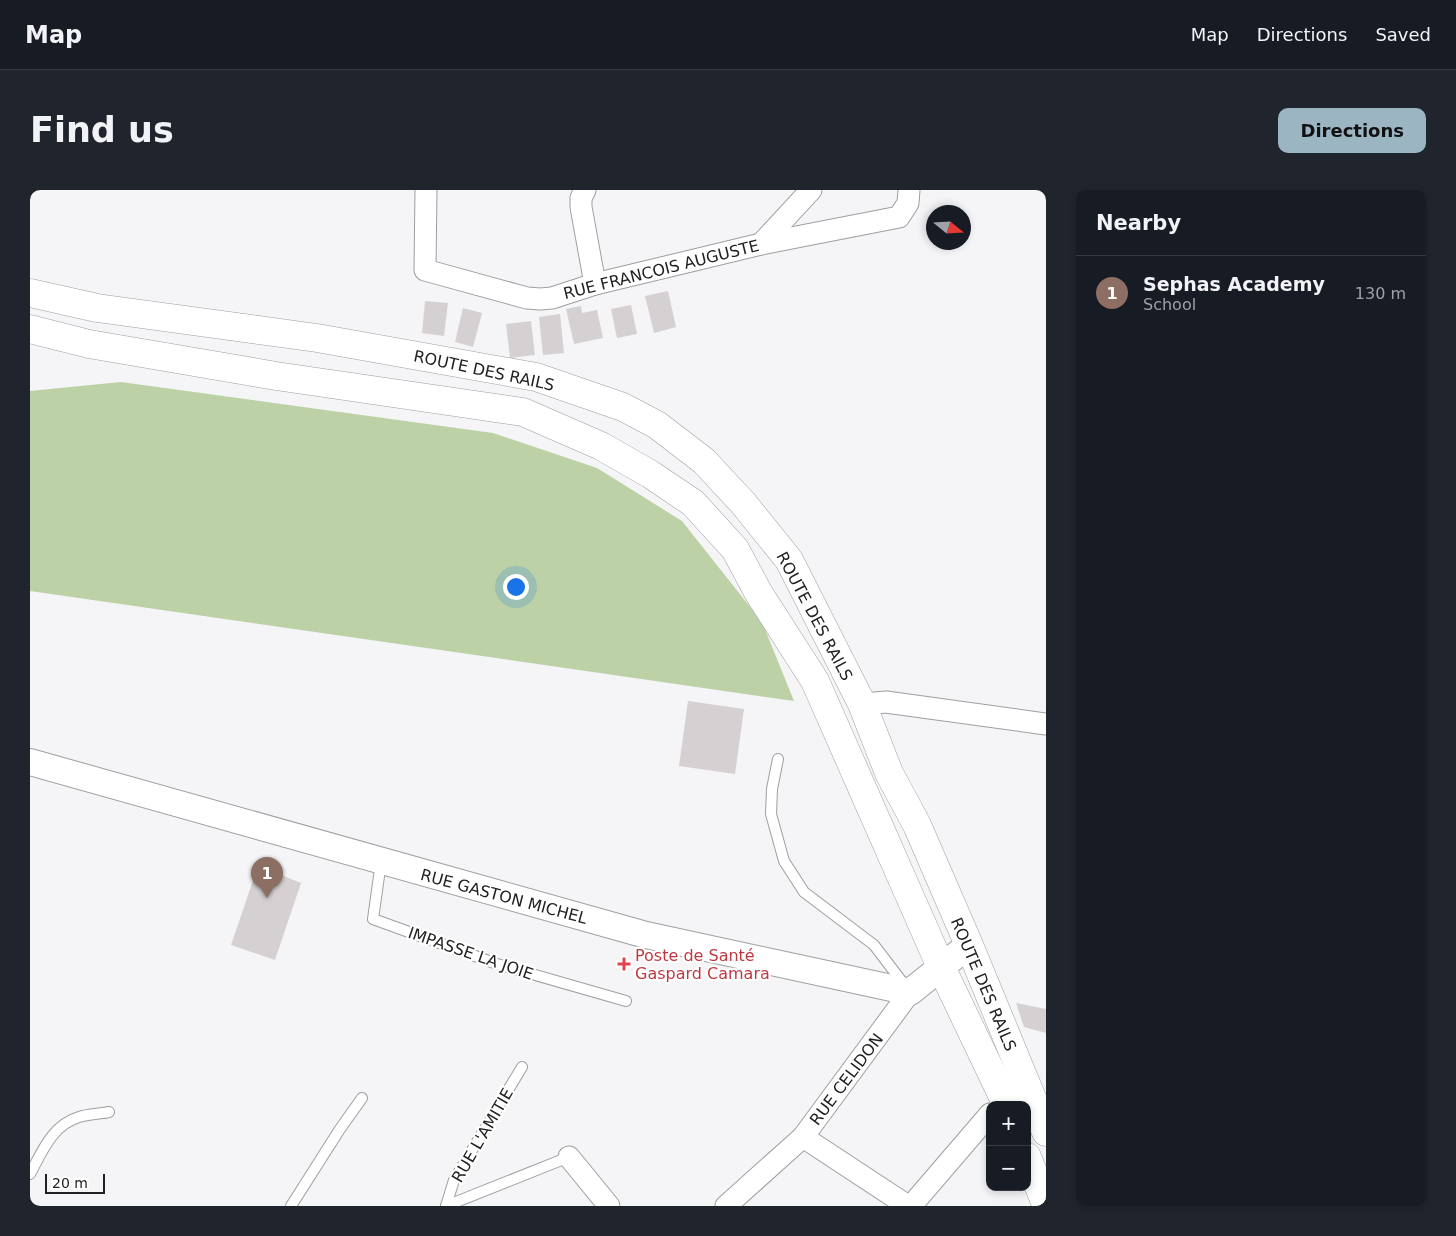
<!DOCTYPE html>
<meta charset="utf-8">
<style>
:root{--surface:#171b24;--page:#20242c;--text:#f1f3f6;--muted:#9ea1a6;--line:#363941;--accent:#9cb5c3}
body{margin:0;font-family:"DejaVu Sans",sans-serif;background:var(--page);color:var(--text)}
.controls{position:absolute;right:15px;bottom:15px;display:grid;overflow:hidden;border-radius:10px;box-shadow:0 2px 8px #0003}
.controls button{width:45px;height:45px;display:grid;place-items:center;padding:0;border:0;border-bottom:1px solid var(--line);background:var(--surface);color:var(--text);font:25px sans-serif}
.compass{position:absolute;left:896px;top:15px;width:45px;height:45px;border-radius:50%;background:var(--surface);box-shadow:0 2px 8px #0003;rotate:108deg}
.scale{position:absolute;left:15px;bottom:12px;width:60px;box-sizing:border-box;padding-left:5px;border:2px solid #212122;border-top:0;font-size:14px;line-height:18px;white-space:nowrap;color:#212122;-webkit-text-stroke:4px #fff;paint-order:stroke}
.you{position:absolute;left:485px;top:396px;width:18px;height:18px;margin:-12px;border:4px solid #fff;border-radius:50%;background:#1a73e8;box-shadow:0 0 0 8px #1a73e833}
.badge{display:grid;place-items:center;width:32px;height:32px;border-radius:50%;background:var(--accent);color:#fff;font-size:16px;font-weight:700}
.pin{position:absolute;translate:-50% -41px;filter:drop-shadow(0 1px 2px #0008)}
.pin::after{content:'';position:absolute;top:26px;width:18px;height:15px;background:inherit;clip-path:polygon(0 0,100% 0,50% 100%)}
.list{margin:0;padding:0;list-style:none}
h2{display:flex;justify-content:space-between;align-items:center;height:65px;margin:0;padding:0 20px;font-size:21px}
h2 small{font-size:16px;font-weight:400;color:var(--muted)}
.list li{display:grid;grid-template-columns:32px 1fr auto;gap:15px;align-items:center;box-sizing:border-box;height:75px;padding:0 20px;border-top:1px solid var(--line)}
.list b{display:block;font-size:19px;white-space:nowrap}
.list p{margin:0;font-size:16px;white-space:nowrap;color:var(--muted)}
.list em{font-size:16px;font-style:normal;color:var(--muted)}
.map{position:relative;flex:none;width:1016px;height:1016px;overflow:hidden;border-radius:10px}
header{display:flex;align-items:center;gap:30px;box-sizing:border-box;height:70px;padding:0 25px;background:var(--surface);border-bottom:1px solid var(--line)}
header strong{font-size:24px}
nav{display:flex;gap:28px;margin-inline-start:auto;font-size:18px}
.intro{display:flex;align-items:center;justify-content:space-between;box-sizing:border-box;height:120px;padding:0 30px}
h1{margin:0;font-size:35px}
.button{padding:12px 22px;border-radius:10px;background:var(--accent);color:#111;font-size:18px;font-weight:700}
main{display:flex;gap:30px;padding:0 30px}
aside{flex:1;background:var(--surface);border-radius:10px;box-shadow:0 2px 8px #0003}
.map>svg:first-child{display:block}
.green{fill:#bcd2a6}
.building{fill:#d5d1d2}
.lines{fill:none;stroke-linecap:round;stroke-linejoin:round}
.service-casing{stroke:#9f9ea1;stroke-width:12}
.minor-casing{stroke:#9f9ea1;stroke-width:23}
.tertiary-casing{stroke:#9f9ea1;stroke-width:28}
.primary-casing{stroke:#9f9ea1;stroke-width:29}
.service{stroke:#fff;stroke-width:10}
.minor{stroke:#fff;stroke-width:21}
.tertiary{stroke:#fff;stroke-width:26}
.primary{stroke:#fff;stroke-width:28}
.health-dot{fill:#e0444e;stroke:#fff;stroke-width:2}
.labels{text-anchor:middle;stroke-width:4.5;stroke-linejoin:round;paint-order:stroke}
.street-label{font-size:16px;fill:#212122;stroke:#fff}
.health-label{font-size:16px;fill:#be3a42;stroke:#fff;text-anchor:start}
</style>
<header>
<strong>Map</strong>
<nav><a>Map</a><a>Directions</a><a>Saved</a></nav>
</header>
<div class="intro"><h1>Find us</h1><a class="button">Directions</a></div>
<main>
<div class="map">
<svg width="1016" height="1016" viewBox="0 0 1016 1016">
<rect width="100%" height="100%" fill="#f5f4f7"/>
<path class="green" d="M91,192L463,243L567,278L652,331L732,432L764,511L0,401V201Z"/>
<g class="building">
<path d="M638,101L646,137L624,143L615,106Z"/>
<path d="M395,111L418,113L414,146L392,143Z"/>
<path d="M601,115L607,144L587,148L581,119Z"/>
<path d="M551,116L552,123L567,120L573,148L544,154L536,119Z"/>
<path d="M433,118L452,123L443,157L425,152Z"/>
<path d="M530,124L534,163L513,165L509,127Z"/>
<path d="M501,131L505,165L480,168L476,134Z"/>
<path d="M658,511L714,519L705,584L649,576Z"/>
<path d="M228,676L271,693L245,770L201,755Z"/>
<path d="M986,813L1016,819V843L994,837Z"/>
</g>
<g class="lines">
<g class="service-casing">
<g id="service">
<path d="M748,569L742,599L741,624L754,671L774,702L844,755L876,797"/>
<path d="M351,672L343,729L467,774L596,811"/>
<path d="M0,984C12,962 22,935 49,927C58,924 69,924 79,922"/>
<path d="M261,1016L310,939L332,908"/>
<path d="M416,1016L424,990L492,877"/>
<path d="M416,1016L539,967"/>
</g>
</g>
<g class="minor-casing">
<g id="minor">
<path d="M396,0L395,80L497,108L510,109L522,108L565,94L731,54L869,27L878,13L879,0"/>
<path d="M555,0L551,8V17L565,94"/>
<path d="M731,54L781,0"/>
<path d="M832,514L856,512L1016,534"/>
<path d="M773,947L878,1016"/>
<path d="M539,967L579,1016"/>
<path d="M696,1016L773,947L880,802"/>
<path d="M881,1016L960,924"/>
</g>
</g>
<g class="tertiary-casing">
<path id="tertiary" d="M0,572L616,745L880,802L939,755"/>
</g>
<g class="primary-casing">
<g id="primary">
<path d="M0,103L67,118L287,148L506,187L593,217L627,235L674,271L713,313L759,370L832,514L859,583L887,635L939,755L1016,942"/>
<path d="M0,139L59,154L246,186L493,222L571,256L620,284L663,313L705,359L728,402L785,491L911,777L977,915"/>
<path d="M997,967L1016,1014"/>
</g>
</g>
<use href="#service" class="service"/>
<use href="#minor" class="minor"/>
<use href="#tertiary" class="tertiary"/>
<use href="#primary" class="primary"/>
</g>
<path class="health-dot" d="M591.5 766.5h5v5h5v5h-5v5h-5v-5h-5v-5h5z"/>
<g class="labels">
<g class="street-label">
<text transform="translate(631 79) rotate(-14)" y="6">RUE FRANCOIS AUGUSTE</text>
<text transform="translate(454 180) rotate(12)" y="6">ROUTE DES RAILS</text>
<text transform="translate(785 426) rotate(62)" y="6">ROUTE DES RAILS</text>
<text transform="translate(474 706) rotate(15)" y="6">RUE GASTON MICHEL</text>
<text transform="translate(441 763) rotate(19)" y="6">IMPASSE LA JOIE</text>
<text transform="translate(954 794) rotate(67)" y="6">ROUTE DES RAILS</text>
<text transform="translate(816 889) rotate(-53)" y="6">RUE CELIDON</text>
<text transform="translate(452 945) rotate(-60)" y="6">RUE L'AMITIE</text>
</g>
<g class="health-label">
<text x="605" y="771">Poste de Santé<tspan x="605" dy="18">Gaspard Camara</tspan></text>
</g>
</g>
</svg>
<div class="controls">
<button>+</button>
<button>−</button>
</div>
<svg class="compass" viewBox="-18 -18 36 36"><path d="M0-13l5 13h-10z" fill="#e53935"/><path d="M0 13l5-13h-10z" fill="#9ea1a6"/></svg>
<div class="scale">20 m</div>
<div class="you"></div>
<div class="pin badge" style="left:237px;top:708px;background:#8d6e63">1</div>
</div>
<aside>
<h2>Nearby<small></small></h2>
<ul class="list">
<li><span class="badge" style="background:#8d6e63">1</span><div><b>Sephas Academy</b><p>School</p></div><em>130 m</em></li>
</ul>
</aside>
</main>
